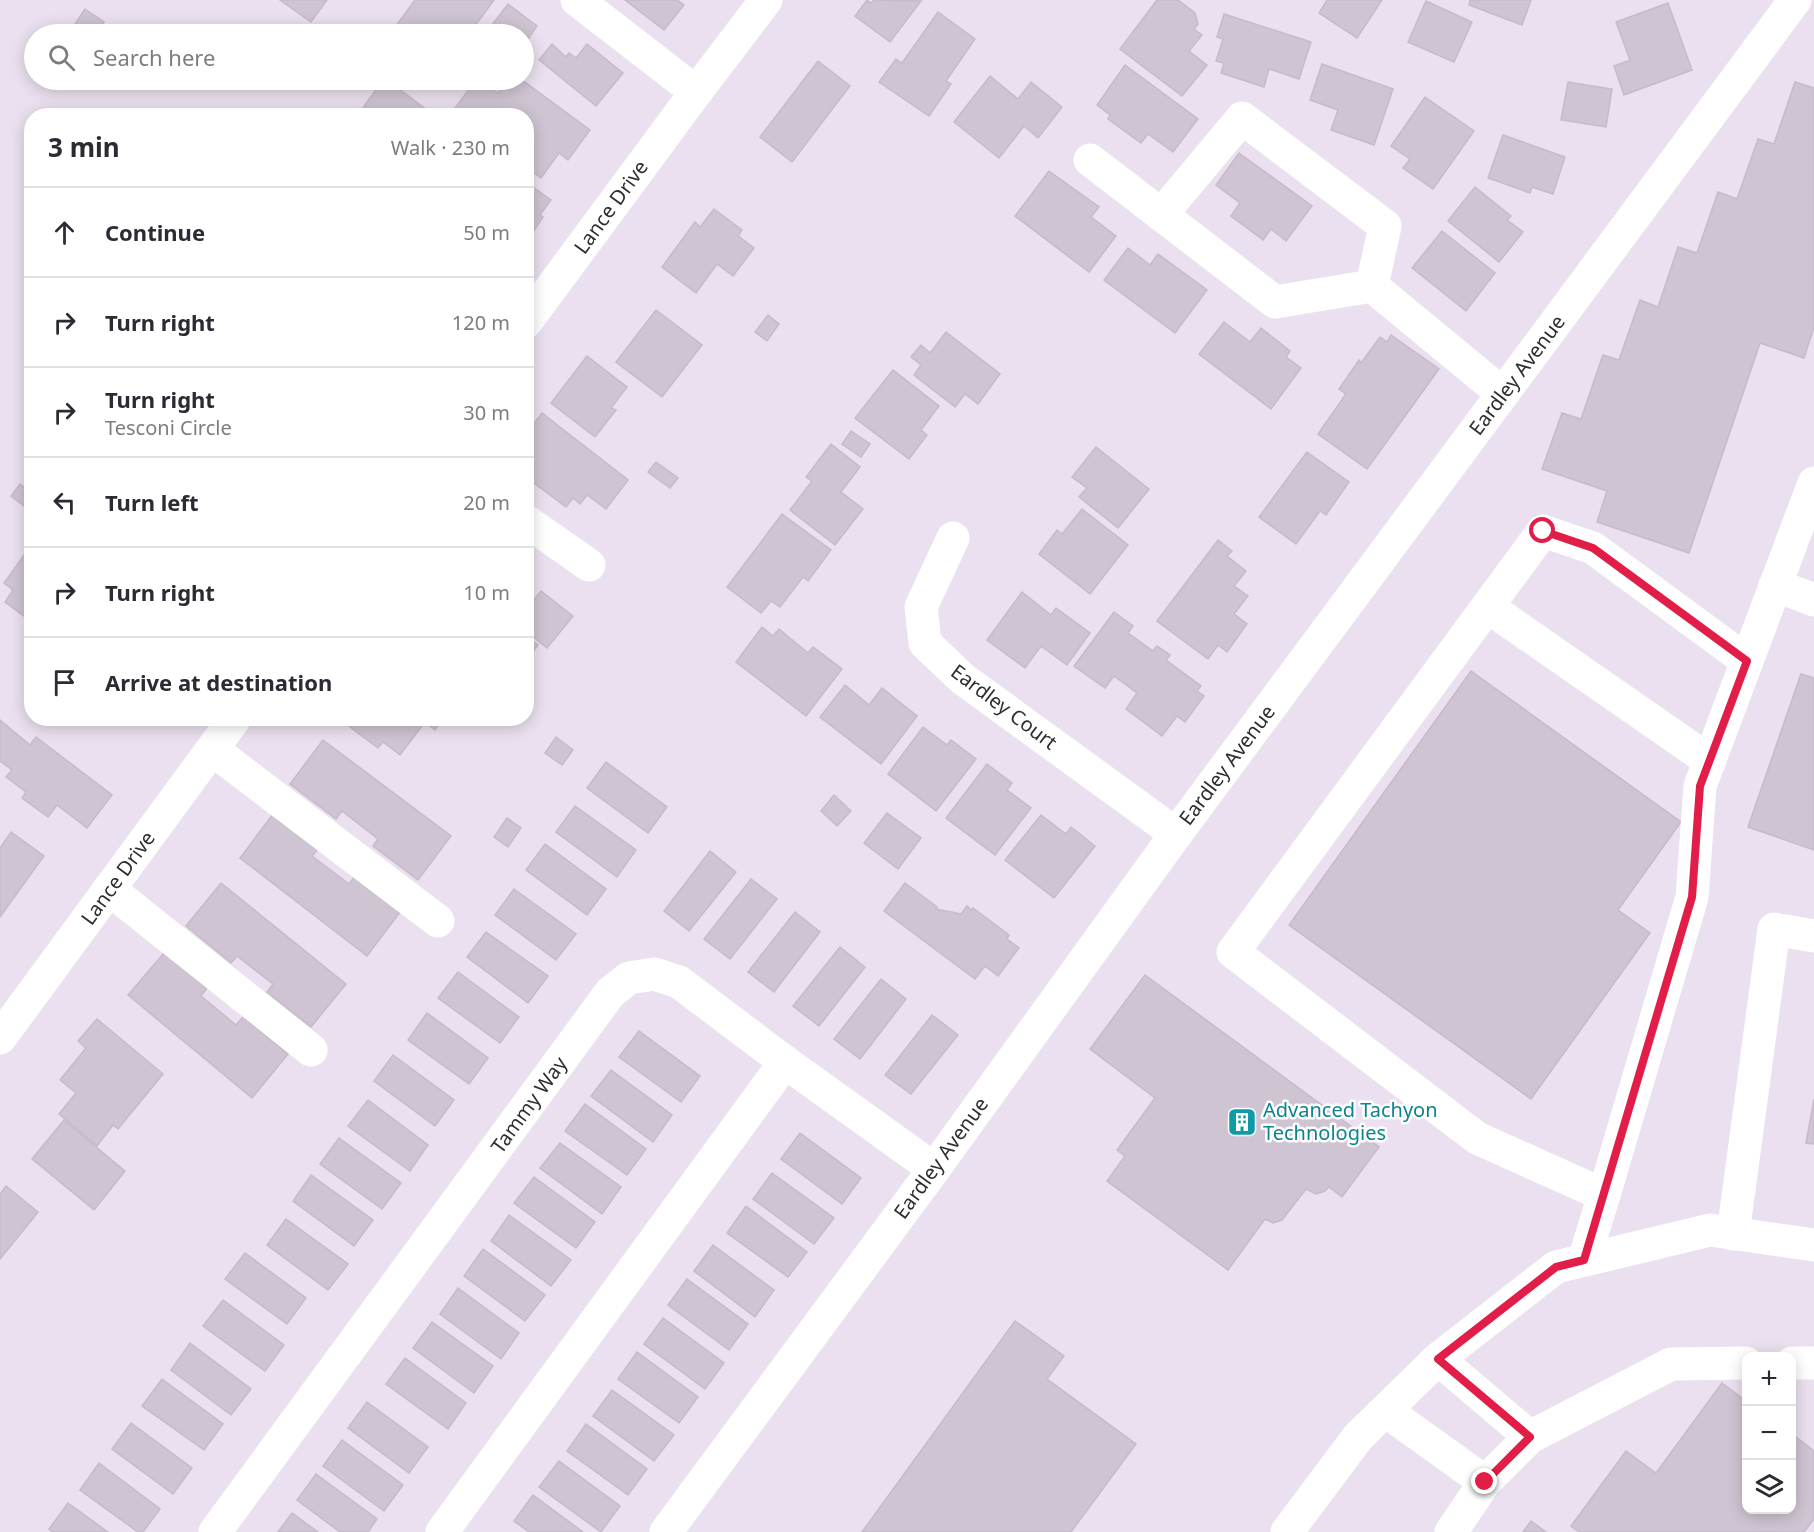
<!DOCTYPE html>
<meta charset="utf-8">
<style>
:root{--surface:#fff;--page:#f7f7f7;--text:#2b2b33;--muted:#7c7c81;--line:#e1e1e2}
body{margin:0;font-family:"Noto Sans",sans-serif;background:var(--page);color:var(--text)}
.controls{position:absolute;right:18px;bottom:18px;display:grid;overflow:hidden;border-radius:12px;box-shadow:0 3px 15px #0003}
.controls button{width:54px;height:54px;display:grid;place-items:center;padding:0;border:0;border-bottom:2px solid var(--line);background:var(--surface);color:var(--text);font:30px sans-serif}
.stop{position:absolute;width:18px;height:18px;margin:-14px;border:4px solid #e11d48;border-radius:50%;background:#fff}
.stop.end{background:#e11d48;border-color:#fff;box-shadow:0 2px 6px #0008}
.list{margin:0;padding:0;list-style:none}
h2{display:flex;justify-content:space-between;align-items:center;height:78px;margin:0;padding:0 24px;font-size:26px}
h2 small{font-size:20px;font-weight:400;color:var(--muted)}
.list li{display:grid;grid-template-columns:39px 1fr auto;gap:18px;align-items:center;box-sizing:border-box;height:90px;padding:0 24px;border-top:2px solid var(--line)}
.list b{display:block;font-size:22px;white-space:nowrap}
.list p{margin:0;font-size:20px;white-space:nowrap;color:var(--muted)}
.list em{font-size:20px;font-style:normal;color:var(--muted)}
.icon{flex:none;width:33px;height:33px;fill:none;stroke:currentColor;stroke-width:2;stroke-linecap:round;stroke-linejoin:round}
.map{position:relative;flex:none;width:1814px;height:1532px;overflow:hidden}
.search{position:absolute;background:var(--surface);box-shadow:0 3px 15px #0003;left:24px;top:24px;width:510px;height:66px;display:flex;align-items:center;gap:15px;box-sizing:border-box;padding:0 21px;border-radius:33px;color:var(--muted);font-size:22px}
.panel{position:absolute;background:var(--surface);box-shadow:0 3px 15px #0003;left:24px;top:108px;width:510px;height:618px;border-radius:24px}
.map>svg:first-child{display:block}
.building{fill:#cfc4d2;stroke:#c8b9cb;stroke-width:1.5}
.lines{fill:none;stroke-linecap:round;stroke-linejoin:round}
.minor{stroke:#fff;stroke-width:33}
.route{stroke:#e11d48;stroke-width:8}
.labels{text-anchor:middle;stroke-width:5;stroke-linejoin:round;paint-order:stroke}
.street-label{font-size:20px;fill:#2e2e2e;stroke:#fff}
.culture-label{font-size:20px;fill:#0d838f;stroke:#fff;text-anchor:start}
</style>
<div class="map">
<svg width="1814" height="1532" viewBox="0 0 1814 1532">
<rect width="100%" height="100%" fill="#ebe0ef"/>
<g class="building">
<path d="M280,0H327L311,22Z"/>
<path d="M415,0H494L469,34H400L393,30Z"/>
<path d="M625,0H677L684,5L664,30Z"/>
<path d="M867,0L871,3L874,0L921,1L890,42L855,16Z"/>
<path d="M1157,0H1178L1195,13L1198,24L1194,29L1202,35L1189,51L1207,65L1182,96L1120,49Z"/>
<path d="M1327,0H1382L1357,38L1319,13Z"/>
<path d="M1470,0H1531L1522,25L1469,5Z"/>
<path d="M1426,1L1472,22L1454,62L1408,42Z"/>
<path d="M1668,3L1692,70L1624,95L1614,66L1630,60L1616,22Z"/>
<path d="M508,4L537,26L524,45V34H485Z"/>
<path d="M85,9L104,22L95,34H72L69,33Z"/>
<path d="M938,12L975,39L946,81L951,84L929,116L879,82L896,59L902,63Z"/>
<path d="M1224,14L1311,42L1299,79L1269,69L1264,87L1221,73L1224,63L1216,61L1223,39L1217,37Z"/>
<path d="M552,44L566,57L569,53L576,58L587,44L623,73L596,106L539,60Z"/>
<path d="M818,61L850,86L792,162L760,137Z"/>
<path d="M1322,64L1393,89L1374,145L1331,130L1338,110L1310,100Z"/>
<path d="M1125,65L1198,119L1173,152L1148,134L1141,143L1108,119L1110,115L1097,105Z"/>
<path d="M990,76L1018,99L1031,82L1062,107L1038,138L1024,126L999,158L954,122Z"/>
<path d="M383,80H387L435,116H357Z"/>
<path d="M476,80L498,93L508,80H522L590,130L568,160L559,153L541,178L526,167V116H457L452,112Z"/>
<path d="M1568,82L1612,89L1606,127L1561,120Z"/>
<path d="M1795,82L1814,88V327L1804,358L1760,343L1689,553L1597,522L1607,491L1542,469L1562,413L1581,419L1603,355L1619,360L1640,300L1658,307L1678,247L1697,253L1718,192L1737,199L1758,139L1774,144Z"/>
<path d="M1425,97L1474,131L1433,189L1403,168L1410,159L1391,146Z"/>
<path d="M1503,135L1565,157L1553,194L1532,187L1530,193L1488,178Z"/>
<path d="M1239,153L1312,206L1286,241L1271,229L1263,240L1231,216L1240,203L1216,185Z"/>
<path d="M1049,171L1099,207L1091,217L1116,236L1089,272L1015,216Z"/>
<path d="M526,182L551,200L540,215L543,217L533,232L530,230L526,234Z"/>
<path d="M1475,187L1511,216L1507,220L1523,232L1499,262L1448,221Z"/>
<path d="M714,209L742,230L738,236L754,248L733,276L717,264L696,293L662,267L695,222L700,227Z"/>
<path d="M1442,231L1495,273L1466,311L1412,268Z"/>
<path d="M1128,248L1150,265L1158,254L1207,290L1175,333L1104,280Z"/>
<path d="M656,310L702,345L662,397L616,362Z"/>
<path d="M768,315L779,324L767,341L755,332Z"/>
<path d="M1224,322L1250,342L1261,328L1290,351L1286,357L1301,368L1271,409L1199,354Z"/>
<path d="M946,332L1000,374L978,404L965,394L955,407L914,375L921,365L911,357L921,345L930,353Z"/>
<path d="M1391,335L1439,369L1367,469L1318,434L1346,394L1339,389L1359,360L1361,363L1380,337L1387,342Z"/>
<path d="M587,356L627,387L611,408L616,410L595,437L551,403Z"/>
<path d="M893,370L939,406L921,430L927,435L909,459L855,418Z"/>
<path d="M542,413L628,480L606,509L587,495L580,504L573,498L566,507L526,477V434Z"/>
<path d="M851,431L870,444L861,457L842,444Z"/>
<path d="M831,444L860,467L841,492L863,509L835,545L790,510L812,481L806,477Z"/>
<path d="M1096,447L1149,489L1118,528L1079,497L1087,488L1072,477Z"/>
<path d="M1307,452L1349,482L1326,515L1320,511L1296,544L1259,517Z"/>
<path d="M656,462L678,478L670,488L648,472Z"/>
<path d="M20,484L32,493L24,506L11,496Z"/>
<path d="M1082,509L1128,545L1090,594L1039,554L1057,530L1062,534Z"/>
<path d="M782,514L831,550L808,581L803,577L780,607L771,601L761,613L727,587Z"/>
<path d="M1218,540L1232,551L1227,556L1246,571L1234,586L1248,596L1234,614L1247,624L1227,652L1218,645L1208,659L1157,621Z"/>
<path d="M32,544V622L5,602L13,590L4,583Z"/>
<path d="M541,591L573,616L547,648L526,631V609Z"/>
<path d="M1022,592L1051,615L1056,608L1090,633L1067,665L1041,646L1025,668L987,640Z"/>
<path d="M1114,612L1133,626L1128,633L1153,651L1157,646L1170,655L1166,660L1201,686L1197,691L1204,696L1185,722L1177,716L1162,736L1126,709L1137,693L1114,676L1105,688L1074,666Z"/>
<path d="M762,627L773,636L779,629L808,653L813,647L842,669L806,716L736,662Z"/>
<path d="M526,637L538,645L526,661Z"/>
<path d="M1471,671L1681,822L1618,910L1650,933L1531,1099L1289,925Z"/>
<path d="M1801,674L1814,678V850L1748,827Z"/>
<path d="M845,685L869,705L882,688L917,716L881,764L820,717Z"/>
<path d="M338,718H443L435,730L425,722L400,755L383,742L378,748Z"/>
<path d="M0,720L30,745L36,737L112,795L87,828L57,805L48,817L22,798L26,792L6,777L12,770L0,761Z"/>
<path d="M923,727L947,745L951,740L976,759L936,811L888,774Z"/>
<path d="M556,737L573,750L562,765L545,753Z"/>
<path d="M323,740L451,836L418,880L373,846L378,839L342,811L336,819L290,784Z"/>
<path d="M606,762L667,807L648,833L587,788Z"/>
<path d="M987,764L1012,783L1007,790L1031,808L995,855L946,818Z"/>
<path d="M834,795L851,811L837,826L821,811Z"/>
<path d="M575,806L636,850L617,877L556,832Z"/>
<path d="M887,813L921,838L898,869L864,843Z"/>
<path d="M273,814L318,849L312,856L349,884L355,876L401,911L367,956L240,858Z"/>
<path d="M1041,815L1066,834L1071,827L1095,846L1054,898L1005,860Z"/>
<path d="M507,818L521,828L508,847L494,837Z"/>
<path d="M11,832L44,856L0,917V848Z"/>
<path d="M545,844L606,889L587,915L526,870Z"/>
<path d="M710,851L736,872L689,931L664,911Z"/>
<path d="M751,879L777,899L730,959L704,939Z"/>
<path d="M221,883L346,984L311,1027L267,992L273,984L237,956L231,963L186,926Z"/>
<path d="M905,883L937,907L936,909L961,914L967,906L971,910L973,908L1009,935L1007,939L1019,948L998,976L985,966L975,979L884,911Z"/>
<path d="M514,889L576,934L556,960L495,915Z"/>
<path d="M795,912L820,932L774,992L748,972Z"/>
<path d="M486,932L548,976L528,1003L467,957Z"/>
<path d="M840,947L865,967L819,1026L793,1006Z"/>
<path d="M164,953L207,988L201,996L236,1025L243,1017L288,1054L252,1098L128,995Z"/>
<path d="M458,972L519,1017L500,1043L438,998Z"/>
<path d="M1145,975L1379,1147L1342,1197L1329,1187L1325,1191L1316,1194L1306,1189L1282,1220L1273,1223L1265,1219L1228,1270L1107,1181L1125,1156L1117,1150L1155,1098L1090,1049Z"/>
<path d="M881,979L906,999L860,1059L834,1039Z"/>
<path d="M427,1013L488,1058L469,1084L408,1040Z"/>
<path d="M932,1015L958,1035L911,1094L885,1075Z"/>
<path d="M97,1019L163,1074L118,1129L113,1125L97,1146L59,1114L76,1093L60,1080L86,1048L78,1041Z"/>
<path d="M639,1031L700,1076L681,1102L619,1057Z"/>
<path d="M393,1055L454,1100L435,1126L374,1081Z"/>
<path d="M611,1070L672,1115L653,1142L591,1096Z"/>
<path d="M1814,1099V1144L1806,1143Z"/>
<path d="M368,1100L428,1145L410,1171L348,1126Z"/>
<path d="M585,1104L646,1149L627,1175L565,1131Z"/>
<path d="M64,1120L125,1171L94,1210L32,1159Z"/>
<path d="M800,1133L861,1178L842,1204L781,1159Z"/>
<path d="M339,1138L401,1183L382,1209L320,1164Z"/>
<path d="M560,1143L621,1187L602,1214L540,1168Z"/>
<path d="M772,1173L834,1218L814,1244L753,1199Z"/>
<path d="M311,1175L373,1220L354,1246L293,1201Z"/>
<path d="M534,1177L595,1222L576,1248L514,1203Z"/>
<path d="M6,1186L38,1212L0,1259V1194Z"/>
<path d="M746,1206L807,1252L788,1277L727,1233Z"/>
<path d="M509,1215L571,1260L551,1286L491,1241Z"/>
<path d="M286,1219L348,1264L328,1290L267,1245Z"/>
<path d="M713,1245L774,1290L755,1317L694,1271Z"/>
<path d="M483,1249L545,1295L525,1321L464,1276Z"/>
<path d="M245,1253L306,1298L287,1324L225,1279Z"/>
<path d="M687,1279L748,1324L729,1350L668,1305Z"/>
<path d="M458,1288L519,1333L501,1359L440,1314Z"/>
<path d="M223,1300L284,1345L265,1371L203,1326Z"/>
<path d="M663,1318L724,1363L705,1389L644,1344Z"/>
<path d="M1015,1321L1064,1356L1047,1379L1136,1444L1071,1532H862Z"/>
<path d="M432,1322L493,1366L474,1393L413,1348Z"/>
<path d="M190,1343L251,1389L231,1415L171,1370Z"/>
<path d="M637,1352L698,1397L679,1423L618,1379Z"/>
<path d="M405,1358L466,1403L448,1429L386,1384Z"/>
<path d="M162,1379L223,1424L204,1450L142,1406Z"/>
<path d="M1722,1383L1746,1401V1510H1792V1434L1814,1451V1519L1804,1532H1579L1571,1526L1626,1451L1656,1473Z"/>
<path d="M612,1390L674,1435L654,1461L593,1416Z"/>
<path d="M367,1402L428,1447L409,1473L348,1428Z"/>
<path d="M131,1423L192,1468L173,1494L112,1449Z"/>
<path d="M586,1424L647,1469L628,1495L567,1451Z"/>
<path d="M342,1440L403,1485L384,1511L323,1466Z"/>
<path d="M559,1461L620,1506L601,1532L539,1487Z"/>
<path d="M99,1463L160,1509L143,1532H138L80,1490Z"/>
<path d="M316,1474L377,1519L368,1532H340L297,1500Z"/>
<path d="M533,1495L583,1532H529L514,1521Z"/>
<path d="M68,1503L108,1532H53L49,1529Z"/>
<path d="M292,1513L318,1532H278Z"/>
<path d="M1531,1521L1546,1532H1523Z"/>
</g>
<g class="lines">
<g class="minor">
<path d="M577,0L696,92"/>
<path d="M1090,160L1275,302L1372,286L1503,394"/>
<path d="M1161,215L1242,118L1385,226L1372,286"/>
<path d="M526,322L696,92L766,0"/>
<path d="M526,521L589,565"/>
<path d="M953,538L921,607L925,643L963,679L1176,834"/>
<path d="M1775,585L1814,600"/>
<path d="M1488,607L1710,761"/>
<path d="M213,750L438,921"/>
<path d="M109,889L311,1050"/>
<path d="M0,1038L235,718"/>
<path d="M1604,1195L1692,897L1700,786L1814,483"/>
<path d="M1733,1234L1774,929L1814,936"/>
<path d="M1584,1260L1604,1195L1477,1138L1233,952L1543,531L1593,548L1747,661"/>
<path d="M1438,1359L1530,1437L1485,1482"/>
<path d="M1792,1363H1814"/>
<path d="M1386,1411L1485,1482L1451,1532"/>
<path d="M1530,1437L1671,1364L1746,1363"/>
<path d="M215,1532L610,993L629,978L654,974L679,982L785,1062L934,1169"/>
<path d="M442,1532L785,1062"/>
<path d="M666,1532L934,1169L1176,834L1795,0"/>
<path d="M1287,1532L1358,1437L1438,1359L1556,1267L1710,1230L1814,1245"/>
</g>
</g>
<g class="lines">
<path class="route" d="M1485,1482L1530,1437L1438,1359L1556,1267L1584,1260L1692,897L1700,786L1747,661L1593,548L1543,531"/>
</g>
<defs>
<g id="building-square" transform="scale(1.5)"><rect x="-9" y="-9" width="18" height="18" rx="4" fill="#0f9aa8" stroke="#fff"/><path d="M-4-6H4V6H1V3H-1V6H-4ZM-2.5-4.3h1.7v1.8h-1.7ZM.8-4.3h1.7v1.8H.8ZM-2.5-1h1.7V.8h-1.7ZM.8-1h1.7V.8H.8Z" fill="#fff"/></g>
</defs>
<g fill-rule="evenodd">
<use href="#building-square" x="1242" y="1122"/>
</g>
<g class="labels">
<g class="street-label">
<text transform="translate(611 207) rotate(-54)" y="7">Lance Drive</text>
<text transform="translate(1517 375) rotate(-53)" y="7">Eardley Avenue</text>
<text transform="translate(1004 707) rotate(37)" y="7">Eardley Court</text>
<text transform="translate(1227 765) rotate(-53)" y="7">Eardley Avenue</text>
<text transform="translate(118 878) rotate(-54)" y="7">Lance Drive</text>
<text transform="translate(529 1105) rotate(-54)" y="7">Tammy Way</text>
<text transform="translate(941 1158) rotate(-54)" y="7">Eardley Avenue</text>
</g>
<g class="culture-label">
<text x="1263" y="1117">Advanced Tachyon<tspan x="1263" dy="23">Technologies</tspan></text>
</g>
</g>
</svg>
<div class="controls">
<button>+</button>
<button>−</button>
<button><svg class="icon" aria-label="layers" viewBox="0 0 24 24"><path d="M12 4l9 5-9 5-9-5zM3 14l9 5 9-5"/></svg></button>
</div>
<div class="stop" style="left:1543px;top:531px"></div>
<div class="stop end" style="left:1485px;top:1482px"></div>
<div class="search"><svg class="icon" aria-label="search" viewBox="0 0 24 24"><circle cx="10" cy="10" r="6"/><path d="M15 15l6 6"/></svg>Search here</div>
<section class="panel">
<h2>3 min<small>Walk · 230 m</small></h2>
<ul class="list">
<li><svg class="icon" aria-label="ahead" viewBox="0 0 24 24"><path d="M12 20V5M6 11l6-6 6 6"/></svg><div><b>Continue</b></div><em>50 m</em></li>
<li><svg class="icon" aria-label="right" viewBox="0 0 24 24"><path d="M7 20v-9h11M14 6l5 5-5 5"/></svg><div><b>Turn right</b></div><em>120 m</em></li>
<li><svg class="icon" aria-label="right" viewBox="0 0 24 24"><path d="M7 20v-9h11M14 6l5 5-5 5"/></svg><div><b>Turn right</b><p>Tesconi Circle</p></div><em>30 m</em></li>
<li><svg class="icon" aria-label="left" viewBox="0 0 24 24"><path d="M17 20v-9H6M10 6l-5 5 5 5"/></svg><div><b>Turn left</b></div><em>20 m</em></li>
<li><svg class="icon" aria-label="right" viewBox="0 0 24 24"><path d="M7 20v-9h11M14 6l5 5-5 5"/></svg><div><b>Turn right</b></div><em>10 m</em></li>
<li><svg class="icon" aria-label="arrive" viewBox="0 0 24 24"><path d="M6 21V4h12l-3 4 3 4H6"/></svg><div><b>Arrive at destination</b></div></li>
</ul>
</section>
</div>
